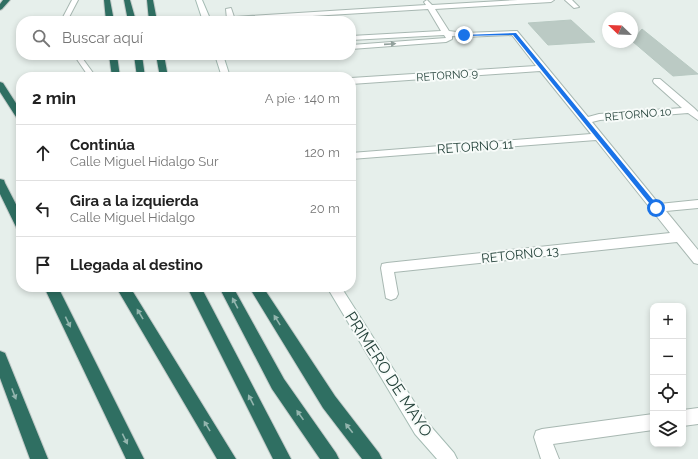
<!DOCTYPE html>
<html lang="es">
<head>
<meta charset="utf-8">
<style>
	:root { --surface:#fff; --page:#f2f2f2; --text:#222; --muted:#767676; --line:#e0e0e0 }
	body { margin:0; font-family:Raleway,sans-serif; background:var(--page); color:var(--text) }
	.controls { position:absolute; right:12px; bottom:12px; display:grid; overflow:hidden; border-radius:8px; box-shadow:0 2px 6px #0003 }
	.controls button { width:36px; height:36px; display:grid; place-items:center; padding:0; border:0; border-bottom:1px solid var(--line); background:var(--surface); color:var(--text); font:20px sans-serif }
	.compass { position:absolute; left:602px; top:12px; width:36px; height:36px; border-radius:50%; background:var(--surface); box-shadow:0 2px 6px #0003; rotate:293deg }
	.stop { position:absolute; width:12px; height:12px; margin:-9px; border:3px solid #1a73e8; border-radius:50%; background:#fff }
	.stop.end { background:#1a73e8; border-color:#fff; box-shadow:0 1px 4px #0008 }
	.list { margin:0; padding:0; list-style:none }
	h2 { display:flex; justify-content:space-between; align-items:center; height:52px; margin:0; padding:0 16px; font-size:17px }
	h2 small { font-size:13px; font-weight:400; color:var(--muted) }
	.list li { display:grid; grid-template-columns:26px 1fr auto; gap:12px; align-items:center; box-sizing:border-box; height:56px; padding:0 16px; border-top:1px solid var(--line) }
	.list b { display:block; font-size:15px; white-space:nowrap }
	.list p { margin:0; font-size:13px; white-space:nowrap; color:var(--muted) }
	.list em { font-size:13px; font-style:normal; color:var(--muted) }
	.icon { flex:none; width:22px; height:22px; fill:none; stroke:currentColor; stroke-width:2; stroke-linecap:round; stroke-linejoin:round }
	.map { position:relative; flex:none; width:698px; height:459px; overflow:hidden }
	.search { position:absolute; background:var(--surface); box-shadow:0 2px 6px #0003; left:16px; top:16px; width:340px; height:44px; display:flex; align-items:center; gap:10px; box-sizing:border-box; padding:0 14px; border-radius:16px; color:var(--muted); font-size:15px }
	.panel { position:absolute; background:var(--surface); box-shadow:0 2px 6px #0003; left:16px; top:72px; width:340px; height:220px; border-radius:16px }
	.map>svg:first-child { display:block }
</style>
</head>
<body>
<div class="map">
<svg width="698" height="459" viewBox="0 0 698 459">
	<rect width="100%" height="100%" fill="#e6efeb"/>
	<path fill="#bbcac4" stroke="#b8c9c2" d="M 571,20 L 595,42 L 548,45 L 528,23 Z
		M 642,29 L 698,74 L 673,76 L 632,41 Z"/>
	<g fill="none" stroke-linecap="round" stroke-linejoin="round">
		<defs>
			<path id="lane" d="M 72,0 L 78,0 L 67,21 L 61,21 Z
				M 74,55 L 80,55 L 96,77 L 89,77 Z"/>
			<path id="street" d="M 427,0 L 432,5 L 518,0 L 554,0 L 551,2 L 435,9 L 449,31 L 464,33 L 517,31 L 588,117 L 599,114 L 682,108 L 654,83 L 653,81 L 654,79 L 660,79 L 694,108 L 698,112 L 698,120 L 688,113 L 600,120 L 592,122 L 659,204 L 698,200 L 698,208 L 666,211 L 698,250 L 698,264 L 694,263 L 677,242 L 394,272 L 398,294 L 396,298 L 391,300 L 386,298 L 381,268 L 382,264 L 387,263 L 670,233 L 596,140 L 351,159 L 351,153 L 591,134 L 540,71 L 351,84 L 351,78 L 536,66 L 512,35 L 464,37 L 452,36 L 452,39 L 446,42 L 351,49 L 351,45 L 446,38 L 444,35 L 351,40 L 351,36 L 441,31 L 428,9 L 231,21 L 227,19 L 226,9 L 231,8 L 234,17 L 426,5 L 424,2 Z
				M 565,0 L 572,0 L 579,7 L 574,8 Z
				M 216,55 L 239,55 C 234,59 223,59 216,58 Z
				M 698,408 L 698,424 L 683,426 L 683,410 Z
				M 653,414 L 653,430 L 553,444 L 559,459 L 541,459 L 534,437 L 536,431 L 542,429 Z"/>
			<path id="secondary" d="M 196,0 L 202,0 L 211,21 L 203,21 Z
				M 215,55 L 223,55 L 230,77 L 222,77 Z
				M 327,287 L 341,287 L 427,422 L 454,453 L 457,459 L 437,459 L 415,434 Z"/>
			<path id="highway" d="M 3,0 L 10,0 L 2,9 L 0,10 L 0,4 Z
				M 104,0 L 110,0 L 114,21 L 106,21 Z
				M 124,0 L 130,0 L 136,21 L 128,21 Z
				M 147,0 L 153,0 L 157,21 L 149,21 Z
				M 109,55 L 117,55 L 120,77 L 112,77 Z
				M 134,55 L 142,55 L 145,77 L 137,77 Z
				M 156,55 L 164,55 L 168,77 L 160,77 Z
				M 0,82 L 3,83 L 21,111 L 21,121 L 18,120 L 0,92 Z
				M 0,179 L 4,180 L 5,183 L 21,214 L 21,230 L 17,229 L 0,194 Z
				M 44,287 L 58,287 L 144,459 L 126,459 Z
				M 116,287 L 130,287 L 236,459 L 217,459 Z
				M 187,287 L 201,287 L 291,459 L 273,459 Z
				M 219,287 L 233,287 L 284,379 L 336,453 L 339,459 L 320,459 L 272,389 Z
				M 249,287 L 263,287 L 335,396 L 379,453 L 382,459 L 362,459 L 323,408 Z
				M 0,351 L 5,353 L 48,459 L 30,459 L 0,378 Z"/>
		</defs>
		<use href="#lane" stroke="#a8b8b2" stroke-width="2"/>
		<use href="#street" stroke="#a8b8b2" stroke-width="2"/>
		<use href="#secondary" stroke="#a4bbb3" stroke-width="2"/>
		<use href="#highway" stroke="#c2cac8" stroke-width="2"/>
		<use href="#lane" fill="#fff" fill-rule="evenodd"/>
		<use href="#street" fill="#fff" fill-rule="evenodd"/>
		<use href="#secondary" fill="#fff" fill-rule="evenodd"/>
		<use href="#highway" fill="#2f6f62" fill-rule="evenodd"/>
	</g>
	<defs><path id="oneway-solid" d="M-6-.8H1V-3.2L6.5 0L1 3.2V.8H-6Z"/></defs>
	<use fill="#92a09c" href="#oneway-solid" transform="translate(390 44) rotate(-4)"/>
	<g fill="#93b5ae">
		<use href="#oneway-solid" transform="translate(235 303) rotate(-118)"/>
		<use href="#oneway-solid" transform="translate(140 314) rotate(-121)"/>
		<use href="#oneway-solid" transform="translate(277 320) rotate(-122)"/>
		<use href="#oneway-solid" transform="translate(68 322) rotate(64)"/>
		<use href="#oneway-solid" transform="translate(14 394) rotate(69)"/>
		<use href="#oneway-solid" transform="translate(251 400) rotate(-117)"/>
		<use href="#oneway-solid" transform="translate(300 415) rotate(-125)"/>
		<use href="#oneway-solid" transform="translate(207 426) rotate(-121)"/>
		<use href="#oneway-solid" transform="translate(349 428) rotate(-128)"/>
		<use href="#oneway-solid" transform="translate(125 439) rotate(64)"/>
	</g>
	<path fill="#1a73e8" d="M 516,33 L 658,206 L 658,209 L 654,209 L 513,35 L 464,36 L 462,35 Z"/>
	<g text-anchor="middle" stroke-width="4" stroke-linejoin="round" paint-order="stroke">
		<g font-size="11" fill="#24423a" stroke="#f7fbf9">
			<text transform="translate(447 75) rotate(-4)" y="4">RETORNO 9</text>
			<text transform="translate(638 114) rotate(-5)" y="4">RETORNO 10</text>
		</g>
		<g font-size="13" fill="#24423a" stroke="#f7fbf9">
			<text transform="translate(475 146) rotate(-4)" y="5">RETORNO 11</text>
			<text transform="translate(520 254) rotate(-6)" y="5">RETORNO 13</text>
		</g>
		<g font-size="16" fill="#24423a" stroke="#f7fbf9">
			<text transform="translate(389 374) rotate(57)" y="6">PRIMERO DE MAYO</text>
		</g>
	</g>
</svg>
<div class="controls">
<button>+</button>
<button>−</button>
<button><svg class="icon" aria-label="locate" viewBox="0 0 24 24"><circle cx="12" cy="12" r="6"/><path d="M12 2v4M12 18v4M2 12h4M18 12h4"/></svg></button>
<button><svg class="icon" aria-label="layers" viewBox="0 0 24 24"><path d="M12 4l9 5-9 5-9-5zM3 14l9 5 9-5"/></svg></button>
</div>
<svg class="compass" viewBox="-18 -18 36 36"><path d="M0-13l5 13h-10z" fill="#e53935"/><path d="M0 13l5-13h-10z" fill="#767676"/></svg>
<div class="stop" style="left:656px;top:208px"></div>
<div class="stop end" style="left:464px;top:35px"></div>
<div class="search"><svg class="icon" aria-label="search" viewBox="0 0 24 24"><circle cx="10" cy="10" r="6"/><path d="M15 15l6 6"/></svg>Buscar aquí</div>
<section class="panel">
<h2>2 min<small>A pie · 140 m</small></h2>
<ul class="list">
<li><svg class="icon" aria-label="ahead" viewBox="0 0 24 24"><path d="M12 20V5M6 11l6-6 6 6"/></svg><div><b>Continúa</b><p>Calle Miguel Hidalgo Sur</p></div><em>120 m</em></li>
<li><svg class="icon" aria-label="left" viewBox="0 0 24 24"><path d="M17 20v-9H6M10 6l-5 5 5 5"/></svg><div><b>Gira a la izquierda</b><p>Calle Miguel Hidalgo</p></div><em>20 m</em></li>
<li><svg class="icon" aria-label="arrive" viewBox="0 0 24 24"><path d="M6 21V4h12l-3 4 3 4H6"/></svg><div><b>Llegada al destino</b></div></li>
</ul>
</section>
</div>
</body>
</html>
